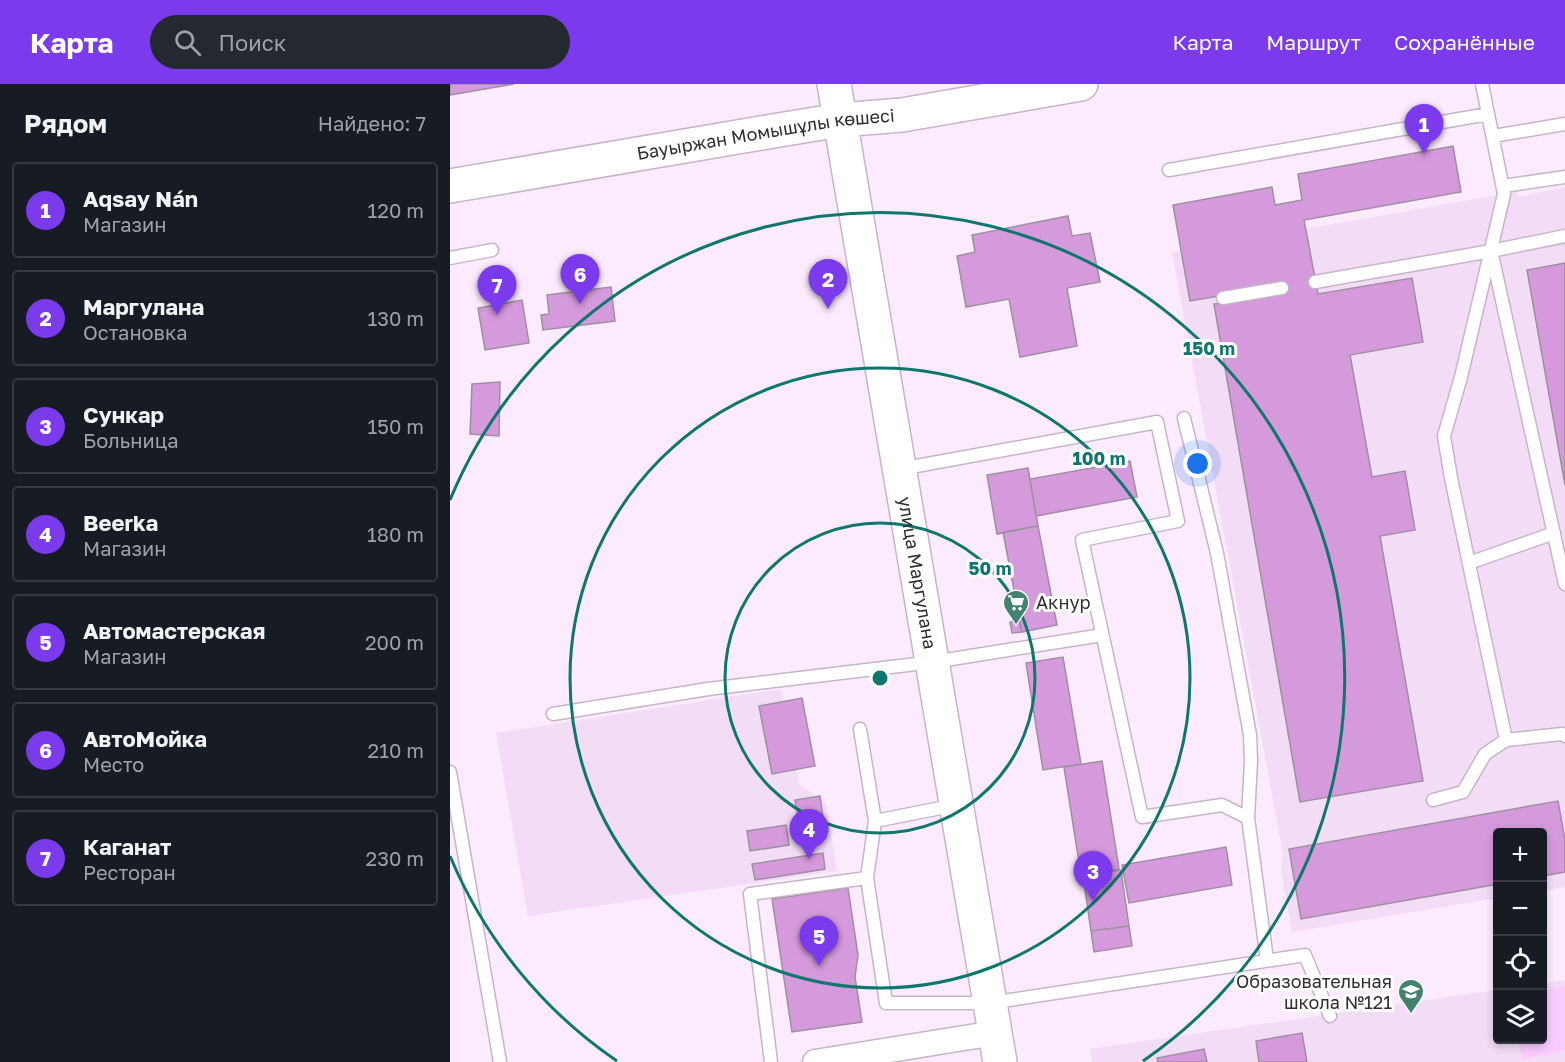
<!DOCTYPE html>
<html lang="ru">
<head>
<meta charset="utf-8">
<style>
	:root { --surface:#171b24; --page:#242831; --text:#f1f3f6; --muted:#9ea1a6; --line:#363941; --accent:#7c3aed }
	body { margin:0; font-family:"Golos Text",sans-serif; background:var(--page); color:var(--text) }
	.controls { position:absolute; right:18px; bottom:18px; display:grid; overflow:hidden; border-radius:6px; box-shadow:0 3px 9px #0003 }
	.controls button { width:54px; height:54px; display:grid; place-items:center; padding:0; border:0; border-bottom:2px solid var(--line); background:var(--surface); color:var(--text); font:30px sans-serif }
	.you { position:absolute; left:748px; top:380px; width:21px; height:21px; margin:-15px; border:4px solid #fff; border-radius:50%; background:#1a73e8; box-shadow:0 0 0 9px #1a73e833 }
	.badge { display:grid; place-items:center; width:39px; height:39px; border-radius:50%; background:var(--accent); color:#fff; font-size:20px; font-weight:700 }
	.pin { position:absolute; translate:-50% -50px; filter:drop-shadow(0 2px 3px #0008) }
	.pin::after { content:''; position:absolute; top:32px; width:21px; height:18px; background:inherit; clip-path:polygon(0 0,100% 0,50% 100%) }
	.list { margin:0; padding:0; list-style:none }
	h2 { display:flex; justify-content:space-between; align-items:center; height:78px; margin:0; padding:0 24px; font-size:26px }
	h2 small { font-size:20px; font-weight:400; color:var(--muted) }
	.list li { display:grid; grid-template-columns:39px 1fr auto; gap:18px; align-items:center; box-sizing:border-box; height:96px; margin:0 12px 12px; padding:0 12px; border:2px solid var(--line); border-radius:6px }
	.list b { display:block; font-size:22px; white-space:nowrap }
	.list p { margin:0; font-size:20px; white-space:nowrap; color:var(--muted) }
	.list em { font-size:20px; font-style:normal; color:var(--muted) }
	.icon { flex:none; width:33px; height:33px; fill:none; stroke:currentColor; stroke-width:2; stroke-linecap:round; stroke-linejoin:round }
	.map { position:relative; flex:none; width:1115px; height:978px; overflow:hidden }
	header { display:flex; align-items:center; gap:36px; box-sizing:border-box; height:84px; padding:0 30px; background:var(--accent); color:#fff }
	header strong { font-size:28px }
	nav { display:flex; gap:33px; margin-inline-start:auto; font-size:21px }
	.search { width:420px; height:54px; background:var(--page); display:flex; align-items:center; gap:15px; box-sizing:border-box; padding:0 21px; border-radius:33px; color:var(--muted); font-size:22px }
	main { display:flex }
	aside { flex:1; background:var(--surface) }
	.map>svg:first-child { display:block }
</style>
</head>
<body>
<header>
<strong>Карта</strong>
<div class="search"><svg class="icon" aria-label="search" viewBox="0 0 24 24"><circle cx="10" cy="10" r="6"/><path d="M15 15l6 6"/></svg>Поиск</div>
<nav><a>Карта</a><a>Маршрут</a><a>Сохранённые</a></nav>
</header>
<main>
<aside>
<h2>Рядом<small>Найдено: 7</small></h2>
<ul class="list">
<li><span class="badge">1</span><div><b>Aqsay Nán</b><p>Магазин</p></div><em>120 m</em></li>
<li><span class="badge">2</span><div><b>Маргулана</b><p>Остановка</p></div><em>130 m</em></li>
<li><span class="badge">3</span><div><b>Сункар</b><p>Больница</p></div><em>150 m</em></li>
<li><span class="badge">4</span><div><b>Beerka</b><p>Магазин</p></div><em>180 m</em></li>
<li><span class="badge">5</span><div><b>Автомастерская</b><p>Магазин</p></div><em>200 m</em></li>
<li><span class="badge">6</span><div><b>АвтоМойка</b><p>Место</p></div><em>210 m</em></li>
<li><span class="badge">7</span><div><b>Каганат</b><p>Ресторан</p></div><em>230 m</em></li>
</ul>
</aside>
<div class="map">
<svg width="1115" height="978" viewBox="0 0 1115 978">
	<rect width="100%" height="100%" fill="#fcebfe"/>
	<path fill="#f3dcf5" d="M 1115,103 L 1115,803 L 1093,807 L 1092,748 L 1048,748 L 1047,814 L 842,848 L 831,785 L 833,770 L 722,168 L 1054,110 L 1066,106 L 1068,113 Z
		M 331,605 L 349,700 L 376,720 L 387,787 L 78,832 L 46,649 Z
		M 1115,896 L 1115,978 L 642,978 L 640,965 L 1047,906 L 1048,956 L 1092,956 L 1093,899 Z"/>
	<path fill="#facbff" d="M 1115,902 L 1115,967 L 1072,975 L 1068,956 L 1092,956 L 1093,906 Z"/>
	<path fill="#d59adc" stroke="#9e8fa0" stroke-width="1.5" d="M 0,0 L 64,0 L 0,11 Z
		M 1003,62 L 1011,108 L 854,136 L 868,210 L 962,194 L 973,258 L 900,271 L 922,393 L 955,387 L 965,446 L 930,452 L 973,697 L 850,718 L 764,220 L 833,208 L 832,201 L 740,217 L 723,121 L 822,103 L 825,121 L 852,116 L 848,90 Z
		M 618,132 L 622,152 L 640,149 L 650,198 L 617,204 L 627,262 L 570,273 L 559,215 L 516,223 L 507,172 L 525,168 L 522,151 Z
		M 1115,179 L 1115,401 L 1077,186 Z
		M 161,203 L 165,237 L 93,246 L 91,231 L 99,230 L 97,211 Z
		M 72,216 L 79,259 L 35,266 L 28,224 Z
		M 50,298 L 49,352 L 20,350 L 22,300 Z
		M 680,377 L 687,413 L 586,432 L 580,395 Z
		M 578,384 L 588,442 L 547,450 L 537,391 Z
		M 588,442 L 607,541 L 572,548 L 553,448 Z
		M 569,536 L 572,548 L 562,549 L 560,538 Z
		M 613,573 L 631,680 L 593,686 L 576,579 Z
		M 352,614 L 365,682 L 322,690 L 309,622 Z
		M 652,677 L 669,785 L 631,791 L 614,683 Z
		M 370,712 L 376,754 L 352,758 L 345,716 Z
		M 1108,717 L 1115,756 L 1115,788 L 1092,792 L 1092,748 L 1048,748 L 1048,800 L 851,835 L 839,765 Z
		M 336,741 L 339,761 L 300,767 L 297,747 Z
		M 776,763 L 782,801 L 679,819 L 672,781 Z
		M 373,769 L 375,785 L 305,796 L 302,780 Z
		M 671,786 L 679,842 L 641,847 L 633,792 Z
		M 398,804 L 408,871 L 405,893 L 412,938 L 342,948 L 322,815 Z
		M 679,842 L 682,862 L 644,868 L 641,847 Z
		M 852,949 L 857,978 L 809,978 L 806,957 Z
		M 754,965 L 757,978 L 708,978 L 707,974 Z"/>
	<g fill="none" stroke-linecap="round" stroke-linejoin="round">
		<defs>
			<path id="lane" d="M 1032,0 L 1054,110 L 1011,293 L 994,352 L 1001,394 L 1056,656
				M 1043,52 L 1115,40
				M 719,86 L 1038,30
				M 1053,102 L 1115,93
				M 1042,171 L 1115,500
				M 0,174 L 42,166
				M 865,198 L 1041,167 L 1115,152
				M 773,214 L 832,204
				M 734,334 L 767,469 L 800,651 L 801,677 L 798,734
				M 450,385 L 707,338 L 728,437 L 632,456 L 692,733 L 772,721 L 798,734 L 817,876
				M 1019,479 L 1104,449
				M 103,630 L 258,605 L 483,578 L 652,551
				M 410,645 L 425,737 L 417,794 L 436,919 L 540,919 L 855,871 L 880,932
				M 0,688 L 50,978
				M 983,716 L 1013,708 L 1035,670 L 1056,656 L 1112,650 L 1115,652
				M 425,737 L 506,721
				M 321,978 L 300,810 L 417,794"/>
			<path id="street" d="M 365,978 L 545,949"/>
			<g id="secondary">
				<path id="s1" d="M 384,0 L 550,978"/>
				<path id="s2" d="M 0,102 L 329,46 L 390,36 L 452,31 L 631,0"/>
			</g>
		</defs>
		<use href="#lane" stroke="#c6b5c8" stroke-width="15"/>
		<use href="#street" stroke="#c6b5c8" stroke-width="27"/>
		<use href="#secondary" stroke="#c6b5c8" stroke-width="36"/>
		<use href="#lane" stroke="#fff" stroke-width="12"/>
		<use href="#street" stroke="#fff" stroke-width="24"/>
		<use href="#secondary" stroke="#fff" stroke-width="33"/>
	</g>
	<g fill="none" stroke="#0f766e" stroke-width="3">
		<circle cx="430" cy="594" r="155"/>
		<circle cx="430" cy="594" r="310"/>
		<path d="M167 977A465 465 0 0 1 0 772M0 416A465 465 0 1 1 693 977"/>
	</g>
	<defs>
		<symbol id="supermarket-pin" viewBox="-11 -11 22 30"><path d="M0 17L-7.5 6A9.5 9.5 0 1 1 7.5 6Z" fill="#438270" stroke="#fff"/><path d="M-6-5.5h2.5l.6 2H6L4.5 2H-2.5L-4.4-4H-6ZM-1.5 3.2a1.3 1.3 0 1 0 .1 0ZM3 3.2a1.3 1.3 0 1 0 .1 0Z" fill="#fff"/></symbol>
		<symbol id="school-pin" viewBox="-11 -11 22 30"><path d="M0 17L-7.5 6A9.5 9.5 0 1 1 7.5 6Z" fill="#438270" stroke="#fff"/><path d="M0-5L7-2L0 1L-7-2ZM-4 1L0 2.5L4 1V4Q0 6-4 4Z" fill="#fff"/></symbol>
	</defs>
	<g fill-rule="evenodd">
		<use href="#supermarket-pin" x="551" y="504" width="30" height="40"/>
		<use href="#school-pin" x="946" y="893" width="30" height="40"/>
	</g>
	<g text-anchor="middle" stroke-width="6" stroke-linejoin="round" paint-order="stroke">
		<g font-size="18" fill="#332c33" stroke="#fff">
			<text dy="6" stroke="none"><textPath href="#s2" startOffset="320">Бауыржан Момышұлы көшесі</textPath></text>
			<text dy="6" stroke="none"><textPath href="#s1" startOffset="496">улица Маргулана</textPath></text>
		</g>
		<g font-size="18" fill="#332c33" stroke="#fff" text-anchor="start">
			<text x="586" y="525">Акнур</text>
			<text x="942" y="904" text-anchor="end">Образовательная<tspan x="942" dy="21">школа №121</tspan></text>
		</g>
	</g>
	<circle cx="430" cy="594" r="9" fill="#0f766e" stroke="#fff" stroke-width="3"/>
	<g font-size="18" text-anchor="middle" font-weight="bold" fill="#0f766e" stroke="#fff" stroke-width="6" stroke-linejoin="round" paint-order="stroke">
		<text x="759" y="271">150 m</text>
		<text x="649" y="381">100 m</text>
		<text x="540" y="491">50 m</text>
	</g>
</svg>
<div class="controls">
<button>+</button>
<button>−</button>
<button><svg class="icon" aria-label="locate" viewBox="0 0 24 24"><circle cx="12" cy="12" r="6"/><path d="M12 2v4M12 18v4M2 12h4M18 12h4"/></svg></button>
<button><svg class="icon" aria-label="layers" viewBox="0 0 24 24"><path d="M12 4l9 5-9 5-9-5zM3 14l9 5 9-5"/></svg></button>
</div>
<div class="you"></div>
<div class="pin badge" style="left:974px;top:70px">1</div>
<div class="pin badge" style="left:378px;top:225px">2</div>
<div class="pin badge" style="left:643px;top:817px">3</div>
<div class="pin badge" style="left:359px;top:775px">4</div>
<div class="pin badge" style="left:369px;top:882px">5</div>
<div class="pin badge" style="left:130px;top:220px">6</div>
<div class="pin badge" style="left:47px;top:231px">7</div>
</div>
</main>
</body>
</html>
